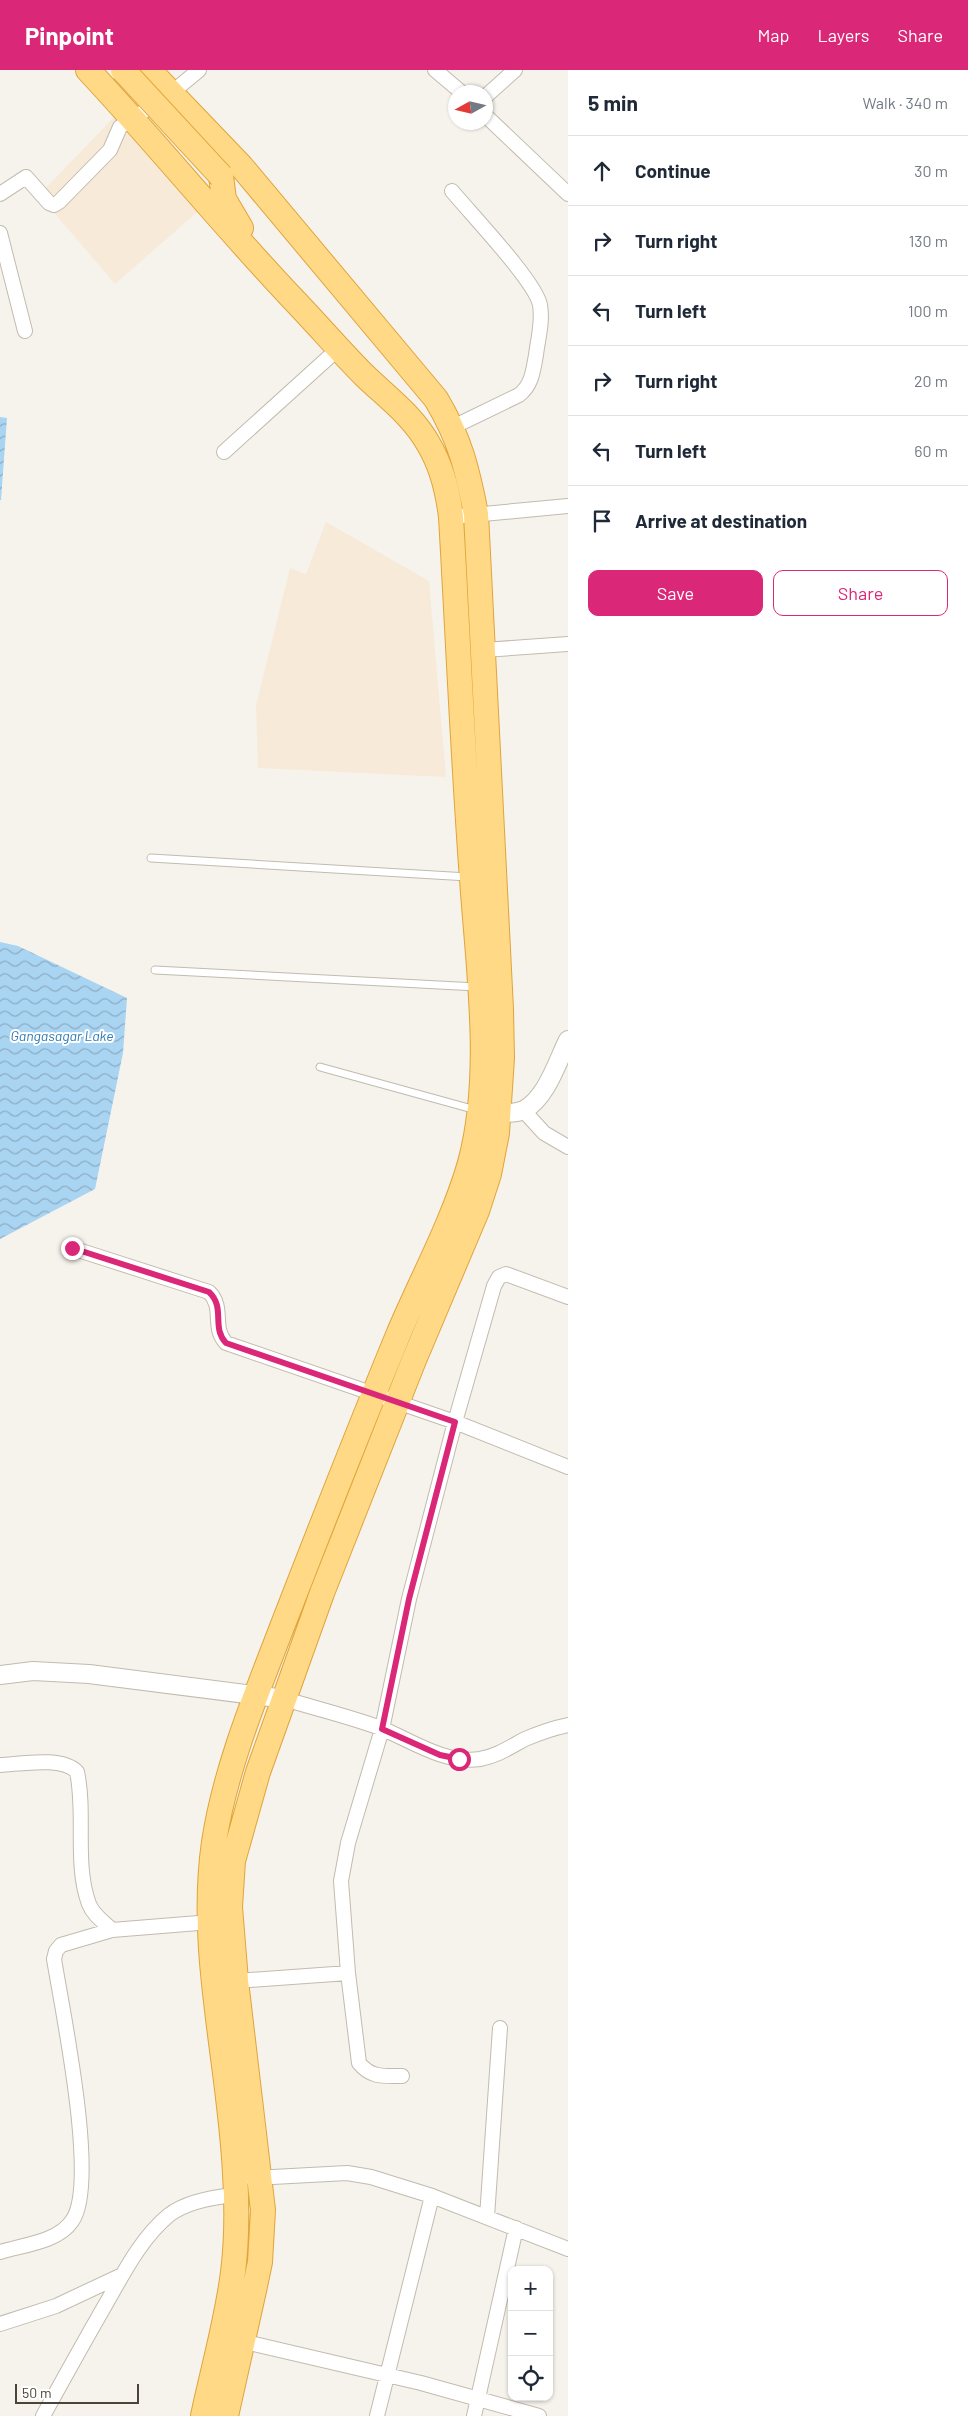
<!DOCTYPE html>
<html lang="en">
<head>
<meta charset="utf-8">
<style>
	:root { --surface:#fff; --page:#f6f6f7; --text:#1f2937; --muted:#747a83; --line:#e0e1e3; --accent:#db2777 }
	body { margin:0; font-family:Barlow,sans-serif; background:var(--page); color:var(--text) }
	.controls { position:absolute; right:15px; bottom:15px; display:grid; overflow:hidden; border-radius:10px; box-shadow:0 1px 4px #0004 }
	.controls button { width:45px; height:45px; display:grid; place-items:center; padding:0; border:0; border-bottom:1px solid var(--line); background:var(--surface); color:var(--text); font:25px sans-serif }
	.compass { position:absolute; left:448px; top:15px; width:45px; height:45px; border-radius:50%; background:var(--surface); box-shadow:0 1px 4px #0004; rotate:262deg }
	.scale { position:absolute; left:15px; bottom:12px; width:124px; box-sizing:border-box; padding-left:5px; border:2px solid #4b4439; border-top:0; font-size:14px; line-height:18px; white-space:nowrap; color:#4b4439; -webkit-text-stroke:4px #fff; paint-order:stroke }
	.stop { position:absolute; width:15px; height:15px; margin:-11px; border:4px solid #db2777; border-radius:50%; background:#fff }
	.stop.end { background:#db2777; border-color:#fff; box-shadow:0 1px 5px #0008 }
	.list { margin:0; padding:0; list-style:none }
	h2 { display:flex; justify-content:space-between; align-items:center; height:65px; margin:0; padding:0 20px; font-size:21px }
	h2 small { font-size:16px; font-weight:400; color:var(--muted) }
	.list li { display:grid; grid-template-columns:32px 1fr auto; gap:15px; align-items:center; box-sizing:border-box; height:70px; padding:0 20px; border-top:1px solid var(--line) }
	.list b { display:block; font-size:19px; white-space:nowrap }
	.list em { font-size:16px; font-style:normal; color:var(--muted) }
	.actions { display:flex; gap:10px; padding:15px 20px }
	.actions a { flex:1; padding:11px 0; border:1px solid var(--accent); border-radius:10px; text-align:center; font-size:18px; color:var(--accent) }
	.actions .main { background:var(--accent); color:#fff }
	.icon { flex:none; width:28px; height:28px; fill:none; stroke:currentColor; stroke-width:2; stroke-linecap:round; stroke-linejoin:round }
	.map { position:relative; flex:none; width:568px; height:2346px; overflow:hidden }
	header { display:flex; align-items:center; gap:30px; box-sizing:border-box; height:70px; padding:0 25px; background:var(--accent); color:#fff }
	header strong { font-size:24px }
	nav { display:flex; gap:28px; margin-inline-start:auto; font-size:18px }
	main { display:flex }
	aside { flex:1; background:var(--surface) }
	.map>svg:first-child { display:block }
</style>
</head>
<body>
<header>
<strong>Pinpoint</strong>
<nav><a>Map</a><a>Layers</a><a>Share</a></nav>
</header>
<main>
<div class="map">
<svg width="568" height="2346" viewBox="0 0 568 2346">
	<defs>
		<pattern id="water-waves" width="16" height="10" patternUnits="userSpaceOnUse" patternTransform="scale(1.25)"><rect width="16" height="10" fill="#a9d4f2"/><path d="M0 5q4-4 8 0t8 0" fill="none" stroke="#8caec5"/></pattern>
	</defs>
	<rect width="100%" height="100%" fill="#f6f3ec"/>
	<path fill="#f7ead8" d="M 118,43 L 203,137 L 115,214 L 39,125 Z
		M 326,452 L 429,511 L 446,707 L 258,698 L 256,635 L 290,498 L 306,504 Z"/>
	<path fill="url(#water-waves)" d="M 0,347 L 7,348 L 1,430 L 0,430 Z
		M 0,872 L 18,876 L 127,928 L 123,983 L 95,1119 L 0,1169 Z"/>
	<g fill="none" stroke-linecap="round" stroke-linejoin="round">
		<defs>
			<path id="service" d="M 151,788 L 468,807
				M 155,900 L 477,917
				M 320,997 L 476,1040"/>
			<path id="minor" d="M 435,0 L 461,22
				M 486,26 L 515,0
				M 486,46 L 568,124
				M 452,121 C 470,143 536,212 540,235 C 543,252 538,268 536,285 C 533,301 532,315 519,325 L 453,357
				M 0,124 L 26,107 L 49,133 L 54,135 L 59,132 L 110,80 L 120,57 L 170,24 L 199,0
				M 0,163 L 25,261
				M 224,382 L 339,278
				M 451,447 L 568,436
				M 484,580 L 568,574
				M 523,1040 L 544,1063 L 568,1077
				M 72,1178 L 209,1222 C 225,1238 211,1257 226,1273 L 455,1352 L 568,1397
				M 285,1629 C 317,1639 352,1647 383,1659 C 414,1672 445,1694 480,1689 C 497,1686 510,1677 525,1669 C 539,1663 553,1658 568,1655
				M 0,1695 C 21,1694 62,1686 77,1702 C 86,1744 74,1794 89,1834 C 93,1845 104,1852 112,1860
				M 236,1911 L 348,1903
				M 402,2006 C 384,2006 371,2008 359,1993 L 348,1903 L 341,1811 L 348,1773 L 382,1659 L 409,1529 L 455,1352 L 494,1216 L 499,1207 L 506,1204 L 568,1227
				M 252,2108 L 347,2103 L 371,2107 L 432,2126 L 568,2179
				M 487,2147 L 500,1958
				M 0,2182 C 23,2175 58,2172 72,2151 C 99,2114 62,1939 54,1889 L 56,1881 L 61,1875 L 112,1860 L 211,1852
				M 0,2254 L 56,2236 L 122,2205
				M 237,2270 L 421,2313 L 539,2346
				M 43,2346 C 64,2308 85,2270 107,2232 C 124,2202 142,2167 169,2145 C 186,2132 214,2127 235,2125
				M 377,2346 L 432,2126
				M 474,2346 L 516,2158"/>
			<path id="tertiary" d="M 488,1042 C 498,1043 515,1044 524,1040 C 547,1027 557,992 568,970
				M 0,1605 L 33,1601 L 89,1604 L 285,1629"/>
			<path id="trunk" d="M 88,0 C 158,75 222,154 292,228 C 317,254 340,281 365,306 C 388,328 413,346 429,375 C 442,397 448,422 451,447 C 458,567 463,689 472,809 C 478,899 494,1004 470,1093 C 453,1152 422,1208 398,1265 C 358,1362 320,1459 282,1557 C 256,1625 225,1699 214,1772 C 198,1882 230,1994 235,2104 C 237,2136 237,2170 233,2202 C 227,2251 213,2298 203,2346
				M 149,0 L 241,96 L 436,329 C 460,369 467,398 476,444 L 501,939 L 502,988 L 497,1063 L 489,1104 L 477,1141 L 414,1290 L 322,1523 L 258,1702 L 233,1791 L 230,1837 L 236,1911 L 263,2140 L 260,2192 L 255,2216 L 226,2346
				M 221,106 L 224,129 L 241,158"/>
		</defs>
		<use href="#service" stroke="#c2bbae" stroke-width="9"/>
		<use href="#minor" stroke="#c2bbae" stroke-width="16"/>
		<use href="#tertiary" stroke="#c2bbae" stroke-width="20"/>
		<use href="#trunk" stroke="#e0a43c" stroke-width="26"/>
		<use href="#service" stroke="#fff" stroke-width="7"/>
		<use href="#minor" stroke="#fff" stroke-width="14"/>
		<use href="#tertiary" stroke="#fff" stroke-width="18"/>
		<use href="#trunk" stroke="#ffd985" stroke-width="24"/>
		<defs>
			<path id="trunk-bridge" d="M 123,0 L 221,106"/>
		</defs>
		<use href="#trunk-bridge" stroke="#e0a43c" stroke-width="26" stroke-linecap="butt"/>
		<use href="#trunk-bridge" stroke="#ffd985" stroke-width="24"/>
	</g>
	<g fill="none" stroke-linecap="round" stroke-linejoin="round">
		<path stroke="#db2777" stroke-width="6" d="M 72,1178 L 209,1222 C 226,1238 211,1257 226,1273 L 455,1352 L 409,1529 L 382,1659 L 440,1685 L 459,1689"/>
	</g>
	<g text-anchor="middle" stroke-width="4" stroke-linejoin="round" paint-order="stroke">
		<g font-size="14" font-style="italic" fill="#2e7ab2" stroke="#fff">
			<text x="62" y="971">Gangasagar Lake</text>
		</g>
	</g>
</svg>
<div class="controls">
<button>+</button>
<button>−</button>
<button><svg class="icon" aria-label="locate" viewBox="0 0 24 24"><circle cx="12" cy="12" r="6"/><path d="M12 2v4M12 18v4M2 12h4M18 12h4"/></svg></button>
</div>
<svg class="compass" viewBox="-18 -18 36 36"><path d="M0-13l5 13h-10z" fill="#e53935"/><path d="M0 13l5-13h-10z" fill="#747a83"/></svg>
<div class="scale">50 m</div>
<div class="stop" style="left:459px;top:1689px"></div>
<div class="stop end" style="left:72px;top:1178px"></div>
</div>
<aside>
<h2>5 min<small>Walk · 340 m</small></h2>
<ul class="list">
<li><svg class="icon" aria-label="ahead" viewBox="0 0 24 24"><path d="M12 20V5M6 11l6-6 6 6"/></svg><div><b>Continue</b></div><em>30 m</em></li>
<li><svg class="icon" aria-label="right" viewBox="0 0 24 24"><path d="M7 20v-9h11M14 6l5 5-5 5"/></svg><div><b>Turn right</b></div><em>130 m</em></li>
<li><svg class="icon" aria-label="left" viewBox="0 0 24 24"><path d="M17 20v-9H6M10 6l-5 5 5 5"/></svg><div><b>Turn left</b></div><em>100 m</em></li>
<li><svg class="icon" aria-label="right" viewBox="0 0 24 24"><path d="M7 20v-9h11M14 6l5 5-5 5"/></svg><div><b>Turn right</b></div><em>20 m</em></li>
<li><svg class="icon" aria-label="left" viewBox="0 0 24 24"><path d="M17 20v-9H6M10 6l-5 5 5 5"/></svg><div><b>Turn left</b></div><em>60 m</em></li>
<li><svg class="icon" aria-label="arrive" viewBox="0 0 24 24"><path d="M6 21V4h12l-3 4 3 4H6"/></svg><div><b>Arrive at destination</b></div></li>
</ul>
<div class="actions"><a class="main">Save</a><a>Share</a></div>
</aside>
</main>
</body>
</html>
